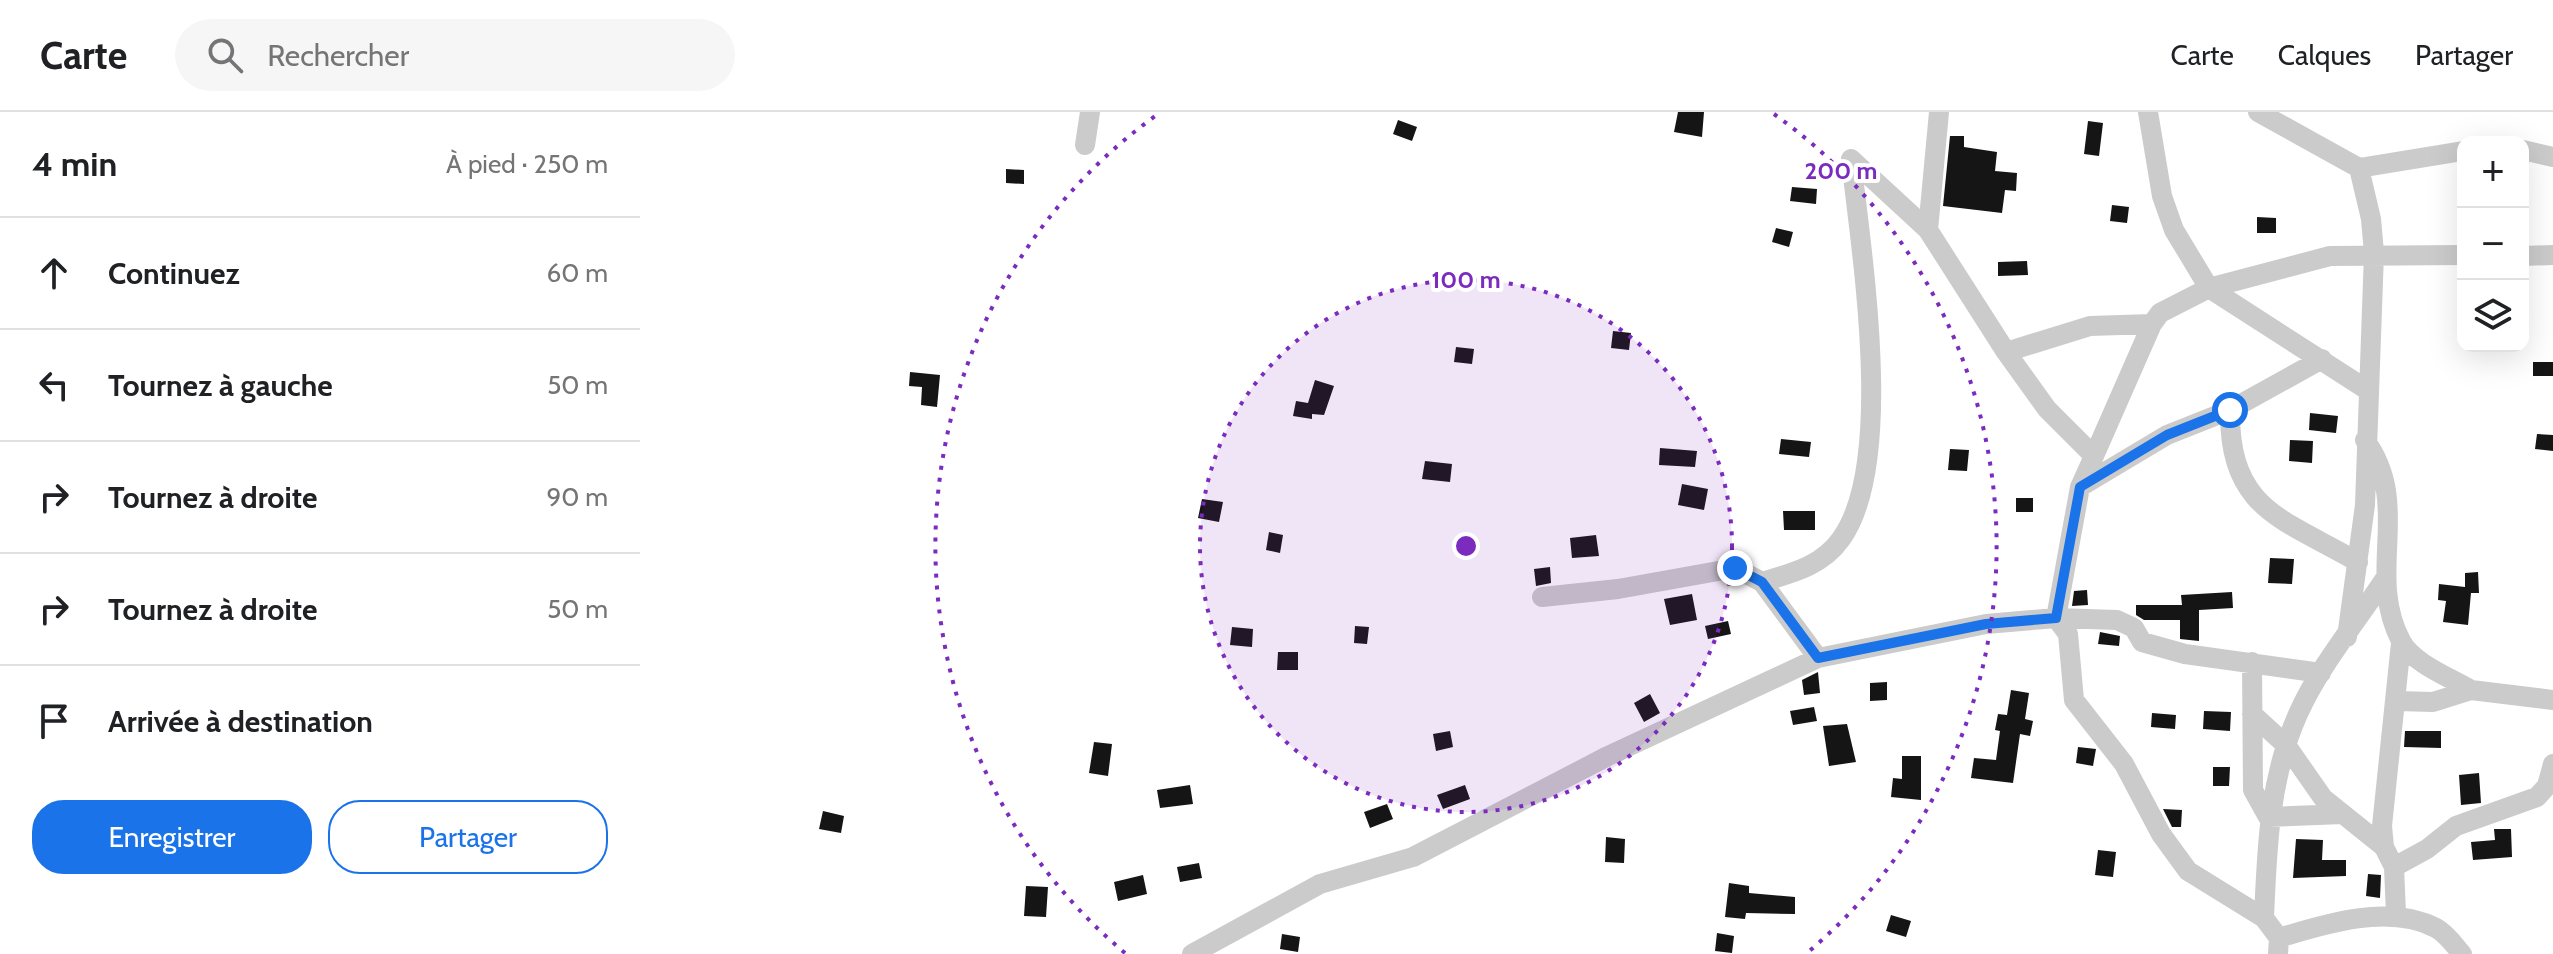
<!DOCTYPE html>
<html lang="fr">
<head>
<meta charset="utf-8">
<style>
	:root { --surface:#fff; --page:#f6f6f6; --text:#202124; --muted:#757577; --line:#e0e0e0; --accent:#1a73e8 }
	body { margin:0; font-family:Cabin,sans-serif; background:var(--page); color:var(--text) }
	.controls { position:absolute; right:24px; top:24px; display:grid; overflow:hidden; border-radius:16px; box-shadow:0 8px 32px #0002 }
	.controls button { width:72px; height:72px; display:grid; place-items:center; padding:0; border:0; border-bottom:2px solid var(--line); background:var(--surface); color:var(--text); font:40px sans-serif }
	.stop { position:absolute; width:24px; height:24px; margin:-18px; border:6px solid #1a73e8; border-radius:50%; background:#fff }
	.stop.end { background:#1a73e8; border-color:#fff; box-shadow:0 2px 8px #0008 }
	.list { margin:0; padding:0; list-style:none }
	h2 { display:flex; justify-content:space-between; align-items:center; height:104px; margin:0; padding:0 32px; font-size:34px }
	h2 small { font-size:26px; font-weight:400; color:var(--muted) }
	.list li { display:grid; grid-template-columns:52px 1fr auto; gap:24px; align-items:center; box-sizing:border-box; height:112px; padding:0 32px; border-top:2px solid var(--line) }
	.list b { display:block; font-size:30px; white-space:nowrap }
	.list em { font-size:26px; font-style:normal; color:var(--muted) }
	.actions { display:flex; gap:16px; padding:24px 32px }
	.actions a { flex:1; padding:18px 0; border:2px solid var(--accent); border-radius:32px; text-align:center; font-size:28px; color:var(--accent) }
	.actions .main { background:var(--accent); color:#fff }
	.icon { flex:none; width:44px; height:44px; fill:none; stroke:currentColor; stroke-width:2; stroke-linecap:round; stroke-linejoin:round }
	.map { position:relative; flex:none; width:1913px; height:842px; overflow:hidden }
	header { display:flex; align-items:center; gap:48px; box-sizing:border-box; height:112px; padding:0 40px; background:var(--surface); border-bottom:2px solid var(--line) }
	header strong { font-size:38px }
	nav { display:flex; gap:44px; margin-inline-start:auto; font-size:28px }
	.search { width:560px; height:72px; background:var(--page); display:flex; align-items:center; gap:20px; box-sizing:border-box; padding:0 28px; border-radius:44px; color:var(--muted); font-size:30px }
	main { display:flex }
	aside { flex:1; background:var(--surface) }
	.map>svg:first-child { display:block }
</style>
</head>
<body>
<header>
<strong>Carte</strong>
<div class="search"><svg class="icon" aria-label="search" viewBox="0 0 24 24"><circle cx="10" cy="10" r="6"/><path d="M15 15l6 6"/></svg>Rechercher</div>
<nav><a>Carte</a><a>Calques</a><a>Partager</a></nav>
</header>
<main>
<aside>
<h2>4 min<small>À pied · 250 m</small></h2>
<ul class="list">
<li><svg class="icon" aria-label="ahead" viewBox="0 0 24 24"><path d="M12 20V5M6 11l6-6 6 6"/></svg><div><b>Continuez</b></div><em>60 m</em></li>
<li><svg class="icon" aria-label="left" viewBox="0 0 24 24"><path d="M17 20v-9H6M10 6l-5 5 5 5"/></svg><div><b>Tournez à gauche</b></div><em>50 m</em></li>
<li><svg class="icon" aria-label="right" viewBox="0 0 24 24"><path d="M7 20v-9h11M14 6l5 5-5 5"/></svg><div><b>Tournez à droite</b></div><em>90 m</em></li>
<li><svg class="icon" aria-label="right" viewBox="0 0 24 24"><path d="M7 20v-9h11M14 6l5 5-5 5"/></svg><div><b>Tournez à droite</b></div><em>50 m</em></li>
<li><svg class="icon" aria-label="arrive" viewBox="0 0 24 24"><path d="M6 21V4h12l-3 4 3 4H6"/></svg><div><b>Arrivée à destination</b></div></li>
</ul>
<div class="actions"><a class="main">Enregistrer</a><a>Partager</a></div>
</aside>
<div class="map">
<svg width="1913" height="842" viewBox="0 0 1913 842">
	<rect width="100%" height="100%" fill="#fff"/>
	<path fill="#151515" d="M 1038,0 L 1064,0 L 1062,25 L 1034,20 Z
		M 758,8 L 777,15 L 772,29 L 753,22 Z
		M 1448,9 L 1463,11 L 1459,44 L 1444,42 Z
		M 1310,24 L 1324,24 L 1324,35 L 1357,40 L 1355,59 L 1377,61 L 1376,79 L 1365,78 L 1362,101 L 1303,94 Z
		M 366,57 L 384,58 L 384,72 L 366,71 Z
		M 1152,75 L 1177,77 L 1176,92 L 1150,89 Z
		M 1472,93 L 1489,95 L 1487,111 L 1470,109 Z
		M 1617,105 L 1636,106 L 1636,121 L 1617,121 Z
		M 1136,116 L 1153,120 L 1149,135 L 1132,130 Z
		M 1387,149 L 1388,163 L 1358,164 L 1358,150 Z
		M 973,219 L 991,221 L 989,238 L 971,236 Z
		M 816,235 L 834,237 L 832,252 L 814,250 Z
		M 1893,250 L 1913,250 L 1913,264 L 1893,264 Z
		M 270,260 L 300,263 L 297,295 L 281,293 L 282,275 L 269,274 Z
		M 675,268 L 694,274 L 684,303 L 672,302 L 672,307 L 653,304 L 656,289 L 668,291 Z
		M 1670,301 L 1698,304 L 1696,321 L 1669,318 Z
		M 1897,322 L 1913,323 L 1913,339 L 1895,337 Z
		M 1141,327 L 1171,330 L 1169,345 L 1139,342 Z
		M 1650,328 L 1673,329 L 1672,351 L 1649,349 Z
		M 1020,336 L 1057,339 L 1055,355 L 1019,353 Z
		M 1310,337 L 1329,338 L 1327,359 L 1308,358 Z
		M 785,349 L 812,352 L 810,370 L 782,367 Z
		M 1042,372 L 1068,377 L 1064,398 L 1038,393 Z
		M 1376,386 L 1393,386 L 1393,400 L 1376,400 Z
		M 562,387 L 583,390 L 579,410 L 558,406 Z
		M 1143,399 L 1175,399 L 1175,418 L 1144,418 Z
		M 629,420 L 643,423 L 640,441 L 626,438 Z
		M 956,423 L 959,444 L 932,446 L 930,426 Z
		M 1630,446 L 1654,447 L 1652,472 L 1628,471 Z
		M 910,455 L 911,471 L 896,474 L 894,457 Z
		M 1838,460 L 1839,481 L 1831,481 L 1828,513 L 1803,510 L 1806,489 L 1798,488 L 1799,472 L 1825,475 L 1825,461 Z
		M 1447,478 L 1448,493 L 1432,494 L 1434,479 Z
		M 1592,480 L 1593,496 L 1559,498 L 1559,529 L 1540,527 L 1540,508 L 1504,508 L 1496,503 L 1496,493 L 1542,493 L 1541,483 Z
		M 1052,482 L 1057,508 L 1030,513 L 1024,487 Z
		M 1088,509 L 1091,522 L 1068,527 L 1065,514 Z
		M 715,514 L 729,515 L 727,532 L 714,531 Z
		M 592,515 L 613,517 L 612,535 L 590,533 Z
		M 1460,520 L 1480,524 L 1479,534 L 1458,532 Z
		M 638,540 L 658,540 L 658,558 L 637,558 Z
		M 1178,560 L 1180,581 L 1164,583 L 1162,568 Z
		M 1247,570 L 1247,588 L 1230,589 L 1230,571 Z
		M 1371,578 L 1389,581 L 1385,607 L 1393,609 L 1390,624 L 1380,622 L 1373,671 L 1331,666 L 1334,646 L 1356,648 L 1360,619 L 1355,618 L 1358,602 L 1367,603 Z
		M 1010,582 L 1020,601 L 1004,610 L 994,591 Z
		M 1174,595 L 1177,609 L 1153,613 L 1150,599 Z
		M 1564,599 L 1591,600 L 1590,619 L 1563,617 Z
		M 1512,601 L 1536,603 L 1535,617 L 1511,615 Z
		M 1207,612 L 1216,650 L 1189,654 L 1183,614 Z
		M 810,619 L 813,635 L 796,639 L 793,622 Z
		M 1765,619 L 1801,619 L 1801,636 L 1764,635 Z
		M 454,630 L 472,632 L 468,664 L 449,661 Z
		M 1438,635 L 1456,637 L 1453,654 L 1436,651 Z
		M 1262,644 L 1281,644 L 1281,688 L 1251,685 L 1253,666 L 1262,667 Z
		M 1573,655 L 1590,655 L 1589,674 L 1573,674 Z
		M 1839,661 L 1841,691 L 1821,693 L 1819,663 Z
		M 550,673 L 553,692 L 520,696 L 517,678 Z
		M 825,673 L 830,687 L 803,697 L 797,683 Z
		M 747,692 L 753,707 L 730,716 L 724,700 Z
		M 1542,698 L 1541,715 L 1532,715 L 1523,697 Z
		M 183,699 L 204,704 L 201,721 L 179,717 Z
		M 1854,717 L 1871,717 L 1872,745 L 1833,748 L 1831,730 L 1855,728 Z
		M 966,725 L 985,727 L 984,751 L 965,750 Z
		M 1656,727 L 1683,728 L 1682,748 L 1706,748 L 1706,764 L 1653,766 Z
		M 1458,738 L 1476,740 L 1473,765 L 1455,763 Z
		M 559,751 L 562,766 L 540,770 L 537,755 Z
		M 1728,762 L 1741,763 L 1740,786 L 1726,784 Z
		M 503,763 L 507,782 L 478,789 L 474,770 Z
		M 1089,771 L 1109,774 L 1109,781 L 1155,785 L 1155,802 L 1106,801 L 1105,807 L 1085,805 Z
		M 386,774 L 408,775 L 406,805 L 384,804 Z
		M 1251,803 L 1271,809 L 1266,825 L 1246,819 Z
		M 1077,821 L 1094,824 L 1092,841 L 1075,839 Z
		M 642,822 L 660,825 L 658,840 L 640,837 Z"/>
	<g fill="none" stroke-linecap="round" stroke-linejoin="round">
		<path stroke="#cbcbcb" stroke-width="20" d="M 1299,0 L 1288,118 L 1366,240 L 1407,297 L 1454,344 L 1440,375 L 1416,506 L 1428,522 L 1434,588 L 1484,652 L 1521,722 L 1548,759 L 1624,806 L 1639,826 L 1638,842
			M 1508,0 L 1522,84 L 1534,118 L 1569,176 L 1690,144 L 1823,143
			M 1618,0 L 1719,56 L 1823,39
			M 445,33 L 450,0
			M 1883,38 L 1913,45
			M 1211,47 L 1288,118
			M 1883,144 L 1913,143
			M 1366,240 L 1450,214 L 1512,212
			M 1590,298 C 1589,398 1642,406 1718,450
			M 1725,328 C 1773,394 1725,460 1761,529 C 1772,551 1811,566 1831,578
			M 1454,344 L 1512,212 L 1520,201 L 1569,176 L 1729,279
			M 1440,375 L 1527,323 L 1590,298 L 1682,247
			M 1122,470 C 1152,461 1182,454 1201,427 C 1256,351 1221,139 1211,47
			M 902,485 L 978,477 L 1095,456 L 1122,470 L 1178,546
			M 1707,525 L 1725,393 L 1734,141 L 1731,107 L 1719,56
			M 1612,550 L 1613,678 L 1628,705 L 1703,702
			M 1757,589 L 1793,590 L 1831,578 L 1913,588
			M 1612,602 L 1646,633 L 1683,686 L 1744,735
			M 1754,755 L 1787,737 L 1816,714 L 1897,685 L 1907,674 L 1913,652
			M 1756,802 L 1754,755 L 1744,735 L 1742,714 L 1761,531
			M 1624,806 C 1627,736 1629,667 1658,602 C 1679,555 1715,512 1744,468
			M 1639,826 C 1687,811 1749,792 1796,816 C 1806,821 1815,834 1822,842
			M 552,842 L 680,772 L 773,745 L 968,644 L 1178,546 L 1346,512 L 1416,506 L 1477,508 L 1494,516 L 1502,530 L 1545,542 L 1681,561"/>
	</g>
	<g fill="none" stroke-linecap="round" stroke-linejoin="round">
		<path stroke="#1a73e8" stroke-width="10" d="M 1095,456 L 1122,470 L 1178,546 L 1346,512 L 1416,506 L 1440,375 L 1527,323 L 1590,298"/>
	</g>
	<circle cx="826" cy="434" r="266" fill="#7b2cbf" fill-opacity=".12"/>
	<g fill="none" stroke="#7b2cbf" stroke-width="4" stroke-dasharray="4 8">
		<circle cx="826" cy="434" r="266"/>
		<path d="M485 841A531 531 0 0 1 518 2M1134 2A531 531 0 0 1 1167 841"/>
	</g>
	<circle cx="826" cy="434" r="12" fill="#7b2cbf" stroke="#fff" stroke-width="4"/>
	<g font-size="24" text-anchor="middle" font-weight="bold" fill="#7b2cbf" stroke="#fff" stroke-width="8" stroke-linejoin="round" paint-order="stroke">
		<text x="1201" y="67">200 m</text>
		<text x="826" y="176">100 m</text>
	</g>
</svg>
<div class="controls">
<button>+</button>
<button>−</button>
<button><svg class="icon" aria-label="layers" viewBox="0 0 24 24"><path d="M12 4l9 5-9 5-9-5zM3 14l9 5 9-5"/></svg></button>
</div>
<div class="stop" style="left:1590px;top:298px"></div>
<div class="stop end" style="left:1095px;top:456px"></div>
</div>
</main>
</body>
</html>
